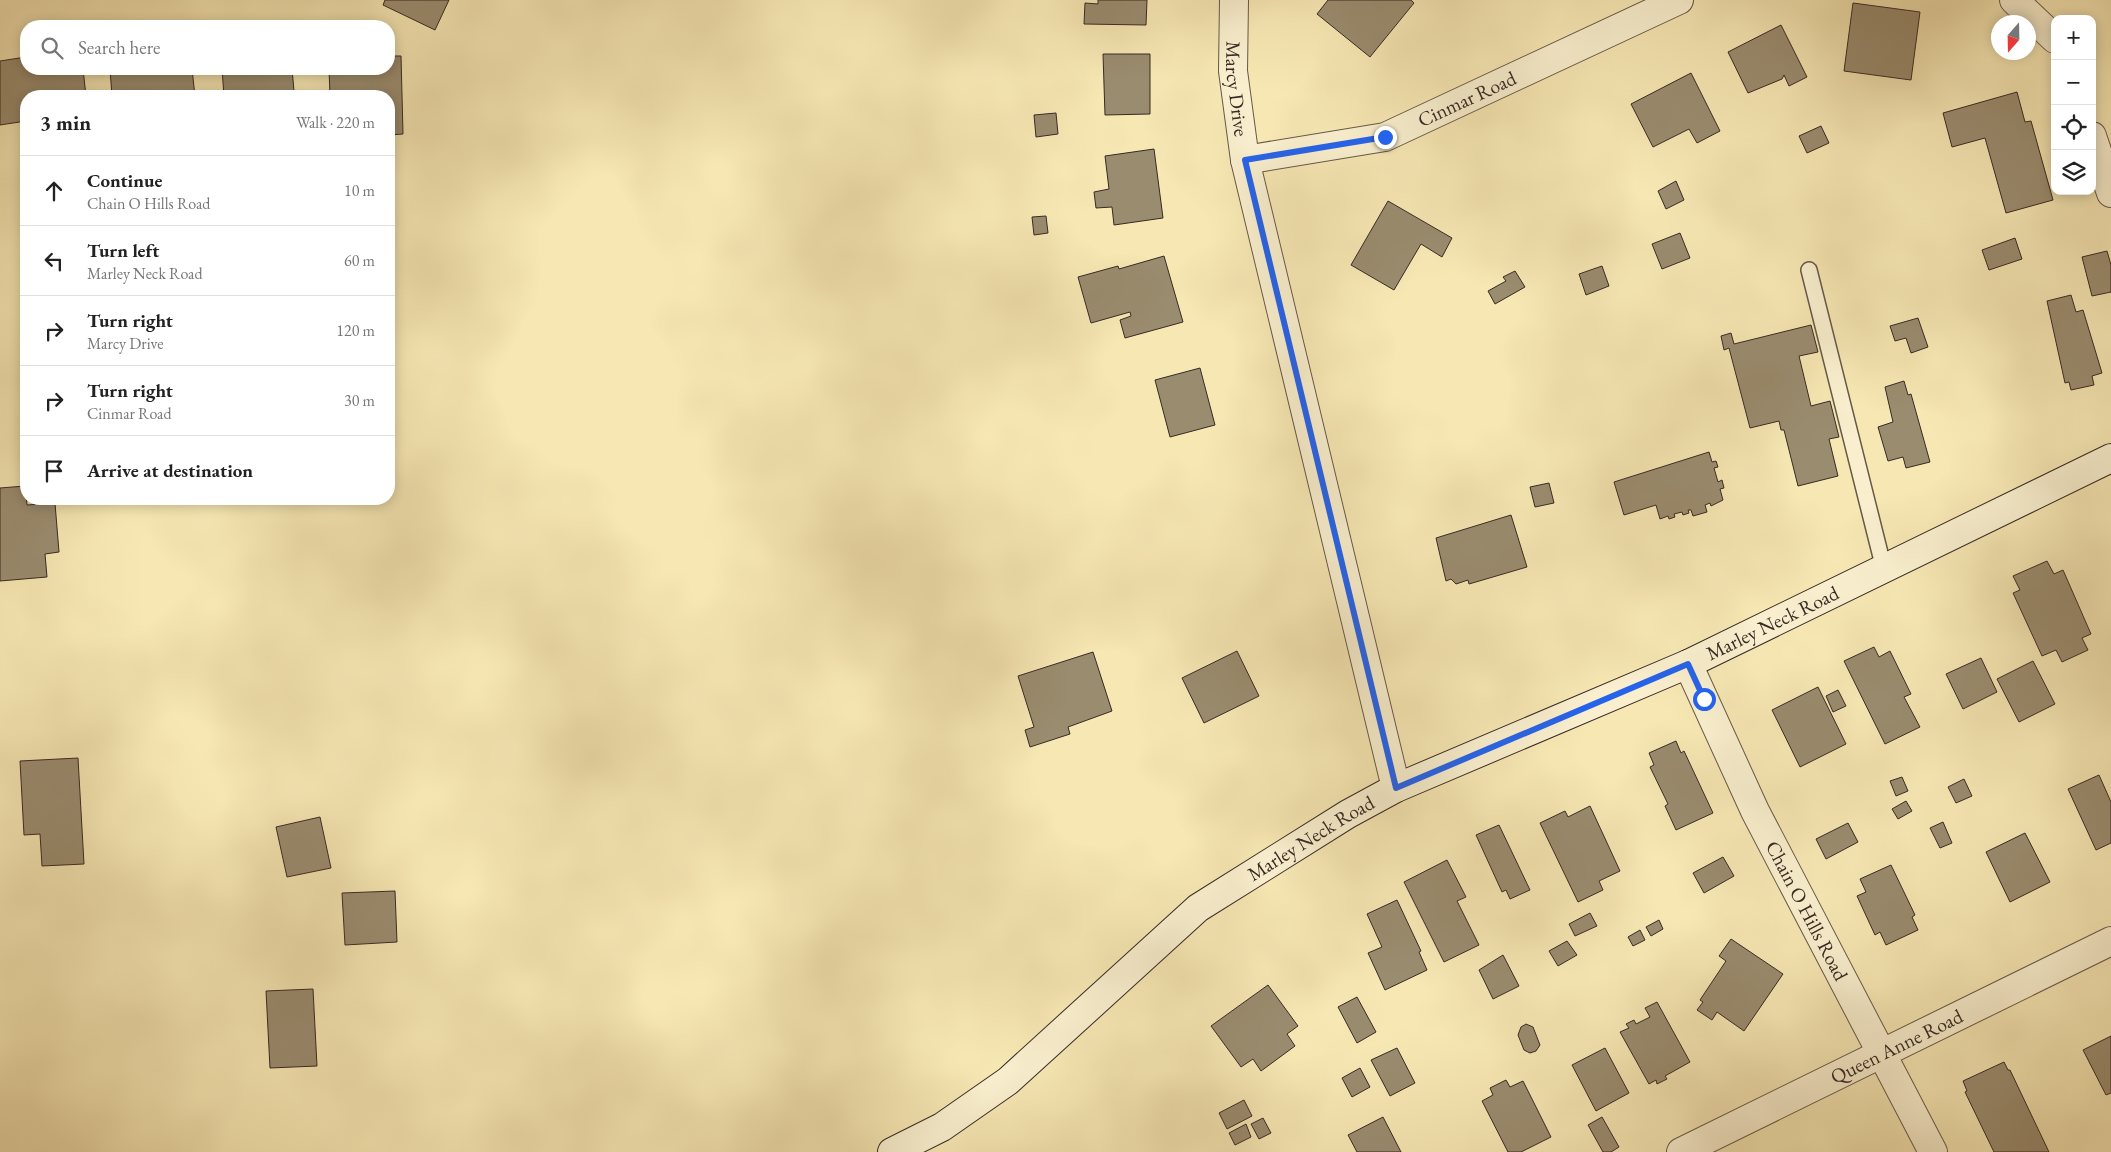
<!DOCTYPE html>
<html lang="en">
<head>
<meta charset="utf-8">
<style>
	:root { --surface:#fff; --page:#f6f6f6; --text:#222; --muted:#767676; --line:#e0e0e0 }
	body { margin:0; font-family:"EB Garamond",serif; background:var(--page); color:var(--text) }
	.controls { position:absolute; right:15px; top:15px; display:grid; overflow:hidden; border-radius:10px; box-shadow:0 2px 12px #0003 }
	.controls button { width:45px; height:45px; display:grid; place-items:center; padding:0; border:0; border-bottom:1px solid var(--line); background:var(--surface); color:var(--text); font:25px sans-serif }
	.compass { position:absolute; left:1991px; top:15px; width:45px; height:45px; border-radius:50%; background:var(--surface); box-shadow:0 2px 12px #0003; rotate:200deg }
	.stop { position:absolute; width:15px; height:15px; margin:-11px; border:4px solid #2563eb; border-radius:50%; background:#fff }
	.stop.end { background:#2563eb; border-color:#fff; box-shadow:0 1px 5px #0008 }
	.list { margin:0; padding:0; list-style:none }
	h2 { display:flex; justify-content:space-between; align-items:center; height:65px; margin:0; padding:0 20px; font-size:21px }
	h2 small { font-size:16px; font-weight:400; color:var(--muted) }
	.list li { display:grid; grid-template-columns:32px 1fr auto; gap:15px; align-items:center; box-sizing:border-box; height:70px; padding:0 20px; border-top:1px solid var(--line) }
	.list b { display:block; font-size:19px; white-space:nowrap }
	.list p { margin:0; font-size:16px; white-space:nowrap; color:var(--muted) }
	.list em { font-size:16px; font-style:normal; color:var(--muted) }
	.icon { flex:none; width:28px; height:28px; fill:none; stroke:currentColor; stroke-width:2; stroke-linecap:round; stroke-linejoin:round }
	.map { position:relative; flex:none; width:2111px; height:1152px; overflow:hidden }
	.search { position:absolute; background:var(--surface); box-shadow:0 2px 12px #0003; left:20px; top:20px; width:375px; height:55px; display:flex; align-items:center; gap:12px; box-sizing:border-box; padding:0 18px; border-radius:20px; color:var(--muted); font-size:19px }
	.panel { position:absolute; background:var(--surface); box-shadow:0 2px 12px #0003; left:20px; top:90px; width:375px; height:415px; border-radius:20px }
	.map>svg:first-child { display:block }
</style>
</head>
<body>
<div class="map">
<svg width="2111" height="1152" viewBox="0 0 2111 1152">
	<rect width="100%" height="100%" fill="#f6e7b3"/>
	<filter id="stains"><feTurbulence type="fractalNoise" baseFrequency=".004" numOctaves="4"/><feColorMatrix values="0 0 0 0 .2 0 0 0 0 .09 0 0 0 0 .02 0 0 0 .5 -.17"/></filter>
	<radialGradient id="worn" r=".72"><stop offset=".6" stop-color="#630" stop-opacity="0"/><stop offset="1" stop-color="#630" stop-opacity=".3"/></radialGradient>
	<path fill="#9a8c6f" stroke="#372a25" d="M 385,0 L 449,0 L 435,30 L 383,5 Z
		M 1098,0 L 1147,0 L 1146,25 L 1084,24 L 1085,3 L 1098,4 Z
		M 1328,0 L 1411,0 L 1414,3 L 1370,57 L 1317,14 Z
		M 1853,3 L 1920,12 L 1911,80 L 1844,71 Z
		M 1781,25 L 1807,77 L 1789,86 L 1784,75 L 1782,79 L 1748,93 L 1728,52 Z
		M 1103,54 L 1150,54 L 1150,114 L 1105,115 Z
		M 389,56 L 401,56 L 403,134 L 389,135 L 389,96 L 330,96 L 329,69 L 389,69 Z
		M 26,57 L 26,69 L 83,69 L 86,96 L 26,96 L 26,121 L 0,125 L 0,61 Z
		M 110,69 L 192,69 L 195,96 L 112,96 Z
		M 222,69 L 292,69 L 294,91 L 224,96 Z
		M 1691,73 L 1720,131 L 1697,143 L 1689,129 L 1653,147 L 1631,104 Z
		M 2017,92 L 2025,122 L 2031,121 L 2053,200 L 2006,213 L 1985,138 L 1952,147 L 1943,113 Z
		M 1056,113 L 1058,134 L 1036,137 L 1034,115 Z
		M 1821,126 L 1829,143 L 1807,153 L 1799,136 Z
		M 1154,149 L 1163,218 L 1114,225 L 1112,207 L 1096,208 L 1094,192 L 1109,189 L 1105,156 Z
		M 1676,181 L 1684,200 L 1666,209 L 1658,191 Z
		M 1388,201 L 1452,238 L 1442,257 L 1421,244 L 1394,290 L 1351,265 Z
		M 1046,216 L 1048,233 L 1034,235 L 1032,217 Z
		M 1680,233 L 1690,258 L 1662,269 L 1652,244 Z
		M 2015,238 L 2022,259 L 1989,270 L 1982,250 Z
		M 2107,251 L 2111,265 L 2111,292 L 2092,296 L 2082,257 Z
		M 1164,256 L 1183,322 L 1125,338 L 1120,320 L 1131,316 L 1130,312 L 1091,323 L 1078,277 L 1118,266 L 1119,269 Z
		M 1602,266 L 1609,286 L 1586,295 L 1579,274 Z
		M 1515,271 L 1525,287 L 1495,304 L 1488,291 L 1506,281 L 1503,277 Z
		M 2071,295 L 2076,312 L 2083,310 L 2102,373 L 2092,376 L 2094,385 L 2071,390 L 2069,382 L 2065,383 L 2047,301 Z
		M 1918,318 L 1928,347 L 1911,353 L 1906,338 L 1895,341 L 1890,326 Z
		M 1811,325 L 1818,352 L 1799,356 L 1811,406 L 1830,401 L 1839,437 L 1829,439 L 1838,476 L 1798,486 L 1784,430 L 1781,430 L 1779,421 L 1750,428 L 1729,348 L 1724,350 L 1721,336 L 1731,333 L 1734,344 Z
		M 1200,368 L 1215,425 L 1170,437 L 1155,380 Z
		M 1904,381 L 1908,395 L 1911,394 L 1930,462 L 1906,468 L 1903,457 L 1888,461 L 1878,427 L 1893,422 L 1885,387 Z
		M 1709,452 L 1712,462 L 1716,461 L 1718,467 L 1714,468 L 1718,482 L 1722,480 L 1724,488 L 1720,489 L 1723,500 L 1711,506 L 1710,503 L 1705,505 L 1707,512 L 1693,516 L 1691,510 L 1688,510 L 1689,513 L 1683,515 L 1682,512 L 1674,514 L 1675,517 L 1669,519 L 1668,516 L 1660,519 L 1656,505 L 1624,515 L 1614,482 Z
		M 1549,483 L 1554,503 L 1535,507 L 1530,487 Z
		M 25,486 L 27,505 L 55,503 L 59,552 L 45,554 L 47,577 L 0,581 L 0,488 Z
		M 1511,515 L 1527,567 L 1469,584 L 1468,580 L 1456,584 L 1451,579 L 1446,581 L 1436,538 Z
		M 2047,561 L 2054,574 L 2063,570 L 2091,634 L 2082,638 L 2088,650 L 2062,662 L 2056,650 L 2042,656 L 2013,593 L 2020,590 L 2013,576 Z
		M 1874,647 L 1879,657 L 1890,651 L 1911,694 L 1904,697 L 1920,727 L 1885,744 L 1844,661 Z
		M 1237,651 L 1259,696 L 1204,723 L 1182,678 Z
		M 1093,652 L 1112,711 L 1068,727 L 1070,734 L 1030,747 L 1025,730 L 1034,727 L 1018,676 Z
		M 1981,658 L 1997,692 L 1963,709 L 1946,674 Z
		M 2033,661 L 2055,704 L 2019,722 L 1997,679 Z
		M 1818,687 L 1846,744 L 1800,767 L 1772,710 Z
		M 1838,690 L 1846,706 L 1833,712 L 1826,696 Z
		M 1676,741 L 1681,753 L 1684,751 L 1713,813 L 1676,830 L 1665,806 L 1668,804 L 1650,767 L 1654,765 L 1649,753 Z
		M 78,758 L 84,864 L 42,866 L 40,834 L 24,835 L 20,761 Z
		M 2099,775 L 2111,802 L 2111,843 L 2096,850 L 2068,789 Z
		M 1902,777 L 1908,791 L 1896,796 L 1890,781 Z
		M 1964,779 L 1972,796 L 1956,803 L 1948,787 Z
		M 1906,801 L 1912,811 L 1898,819 L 1892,809 Z
		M 1590,806 L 1620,871 L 1599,881 L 1603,890 L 1578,902 L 1540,823 L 1565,811 L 1568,817 Z
		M 320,817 L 331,868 L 287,877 L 276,827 Z
		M 1943,822 L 1952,843 L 1940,848 L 1930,828 Z
		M 1848,823 L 1858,842 L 1826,859 L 1816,839 Z
		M 1499,825 L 1530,890 L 1510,899 L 1506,890 L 1502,892 L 1476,835 Z
		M 2025,833 L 2050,882 L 2010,902 L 1986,852 Z
		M 1723,857 L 1734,876 L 1704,893 L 1693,873 Z
		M 1447,860 L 1466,897 L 1457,901 L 1479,945 L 1444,962 L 1404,882 Z
		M 1891,865 L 1915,915 L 1912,917 L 1918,930 L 1886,945 L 1880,932 L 1875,935 L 1857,896 L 1866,892 L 1860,879 Z
		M 395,891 L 397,942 L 345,945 L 342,893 Z
		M 1397,900 L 1421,951 L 1419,952 L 1427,970 L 1385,990 L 1368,953 L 1382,947 L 1367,914 Z
		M 1590,913 L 1597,926 L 1575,936 L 1569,924 Z
		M 1659,920 L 1663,929 L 1651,936 L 1646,927 Z
		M 1640,930 L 1645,940 L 1633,946 L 1628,937 Z
		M 1731,939 L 1783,974 L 1744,1031 L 1717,1012 L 1712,1020 L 1697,1010 L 1703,1002 L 1700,1000 L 1726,961 L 1719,956 Z
		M 1567,941 L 1577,955 L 1558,966 L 1549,951 Z
		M 1503,955 L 1519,986 L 1493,999 L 1479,970 Z
		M 1268,985 L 1298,1026 L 1287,1034 L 1295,1046 L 1261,1071 L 1253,1059 L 1241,1067 L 1211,1026 Z
		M 313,989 L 317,1066 L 270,1068 L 266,991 Z
		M 1357,997 L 1376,1032 L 1357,1043 L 1338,1007 Z
		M 1657,1002 L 1690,1062 L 1665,1076 L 1667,1079 L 1657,1084 L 1656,1080 L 1649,1084 L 1620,1032 L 1629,1028 L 1626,1024 L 1634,1020 L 1636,1024 L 1650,1017 L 1645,1008 Z
		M 1526,1024 L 1533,1027 L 1540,1045 L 1536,1051 L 1530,1053 L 1524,1050 L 1518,1035 L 1521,1027 Z
		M 2111,1036 L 2111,1093 L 2106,1095 L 2083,1050 Z
		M 1397,1048 L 1415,1083 L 1390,1096 L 1371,1060 Z
		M 1605,1048 L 1629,1093 L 1596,1111 L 1572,1065 Z
		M 2004,1062 L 2008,1070 L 2010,1070 L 2049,1152 L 1994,1152 L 1965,1092 L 1967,1091 L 1963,1081 Z
		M 1360,1068 L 1370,1087 L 1352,1097 L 1342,1078 Z
		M 1506,1080 L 1510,1087 L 1523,1081 L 1551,1137 L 1521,1152 L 1508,1152 L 1482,1101 L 1493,1095 L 1490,1088 Z
		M 1244,1100 L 1252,1116 L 1227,1129 L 1219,1113 Z
		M 1383,1117 L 1401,1152 L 1357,1152 L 1348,1135 Z
		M 1602,1117 L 1619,1147 L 1611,1152 L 1603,1152 L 1588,1125 Z
		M 1263,1118 L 1271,1133 L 1259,1139 L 1251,1124 Z
		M 1246,1124 L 1251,1137 L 1235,1145 L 1229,1133 Z"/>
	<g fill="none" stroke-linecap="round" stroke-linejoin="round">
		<defs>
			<path id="lane" d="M 1809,270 L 1884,569"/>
			<g id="street">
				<path id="s1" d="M 1234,0 L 1233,71 L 1245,160 L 1396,788"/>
				<path d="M 2014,0 L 2055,39"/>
				<path d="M 2092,136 L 2111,193"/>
				<path id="s2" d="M 1245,160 L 1385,137 L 1679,0"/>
				<path id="s3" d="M 1688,664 L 1755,811 L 1933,1152"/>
				<path id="s4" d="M 1681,1152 L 2111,941"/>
			</g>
			<g id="secondary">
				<path id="s5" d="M 892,1152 L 942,1127 L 1008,1081 L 1198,908 L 1348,814 L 1396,788 L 1688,664 L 2111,458"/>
			</g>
		</defs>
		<use href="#lane" stroke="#675948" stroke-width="18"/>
		<use href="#street" stroke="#675948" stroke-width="30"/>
		<use href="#secondary" stroke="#372a25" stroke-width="30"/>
		<use href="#lane" stroke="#f9efce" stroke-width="15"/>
		<use href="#street" stroke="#f9efce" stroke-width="28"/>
		<use href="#secondary" stroke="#f9efce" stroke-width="28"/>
	</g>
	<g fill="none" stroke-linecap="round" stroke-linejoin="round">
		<path stroke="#2563eb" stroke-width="6" d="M 1385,137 L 1245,160 L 1396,788 L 1688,664 L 1704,699"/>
	</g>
	<g text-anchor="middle" stroke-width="4" stroke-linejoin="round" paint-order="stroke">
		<g font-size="20" fill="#372a25" stroke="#f9efce">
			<text dy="7" stroke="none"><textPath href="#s1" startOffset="89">Marcy Drive</textPath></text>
			<text dy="7" stroke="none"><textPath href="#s2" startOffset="232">Cinmar Road</textPath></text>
			<text dy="7" stroke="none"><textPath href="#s5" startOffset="1036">Marley Neck Road</textPath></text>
			<text dy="7" stroke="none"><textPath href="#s5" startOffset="526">Marley Neck Road</textPath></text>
			<text dy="7" stroke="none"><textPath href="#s3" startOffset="274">Chain O Hills Road</textPath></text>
			<text dy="7" stroke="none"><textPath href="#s4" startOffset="240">Queen Anne Road</textPath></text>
		</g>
	</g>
	<rect width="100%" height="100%" filter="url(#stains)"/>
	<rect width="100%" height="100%" fill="url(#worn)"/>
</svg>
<div class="controls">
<button>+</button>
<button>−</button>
<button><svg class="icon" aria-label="locate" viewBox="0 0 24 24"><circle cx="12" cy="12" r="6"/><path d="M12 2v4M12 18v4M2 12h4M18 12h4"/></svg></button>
<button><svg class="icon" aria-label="layers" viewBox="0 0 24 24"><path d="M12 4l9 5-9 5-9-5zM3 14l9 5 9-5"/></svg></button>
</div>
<svg class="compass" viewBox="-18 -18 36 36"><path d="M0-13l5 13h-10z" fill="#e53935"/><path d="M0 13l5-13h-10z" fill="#767676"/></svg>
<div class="stop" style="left:1704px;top:699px"></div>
<div class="stop end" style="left:1385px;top:137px"></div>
<div class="search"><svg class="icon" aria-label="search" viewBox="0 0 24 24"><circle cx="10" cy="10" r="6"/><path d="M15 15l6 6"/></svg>Search here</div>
<section class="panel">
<h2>3 min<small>Walk · 220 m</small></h2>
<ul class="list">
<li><svg class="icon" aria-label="ahead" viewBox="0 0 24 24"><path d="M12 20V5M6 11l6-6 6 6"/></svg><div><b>Continue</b><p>Chain O Hills Road</p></div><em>10 m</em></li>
<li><svg class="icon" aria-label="left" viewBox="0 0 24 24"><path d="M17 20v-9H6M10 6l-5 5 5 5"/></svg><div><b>Turn left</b><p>Marley Neck Road</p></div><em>60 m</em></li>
<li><svg class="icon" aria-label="right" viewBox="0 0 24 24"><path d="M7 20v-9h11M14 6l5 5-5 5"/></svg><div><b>Turn right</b><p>Marcy Drive</p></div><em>120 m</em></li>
<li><svg class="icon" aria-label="right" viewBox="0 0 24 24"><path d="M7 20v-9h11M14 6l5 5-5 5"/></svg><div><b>Turn right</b><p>Cinmar Road</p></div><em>30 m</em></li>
<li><svg class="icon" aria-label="arrive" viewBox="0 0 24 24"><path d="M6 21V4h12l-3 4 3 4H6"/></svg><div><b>Arrive at destination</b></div></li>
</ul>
</section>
</div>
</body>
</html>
